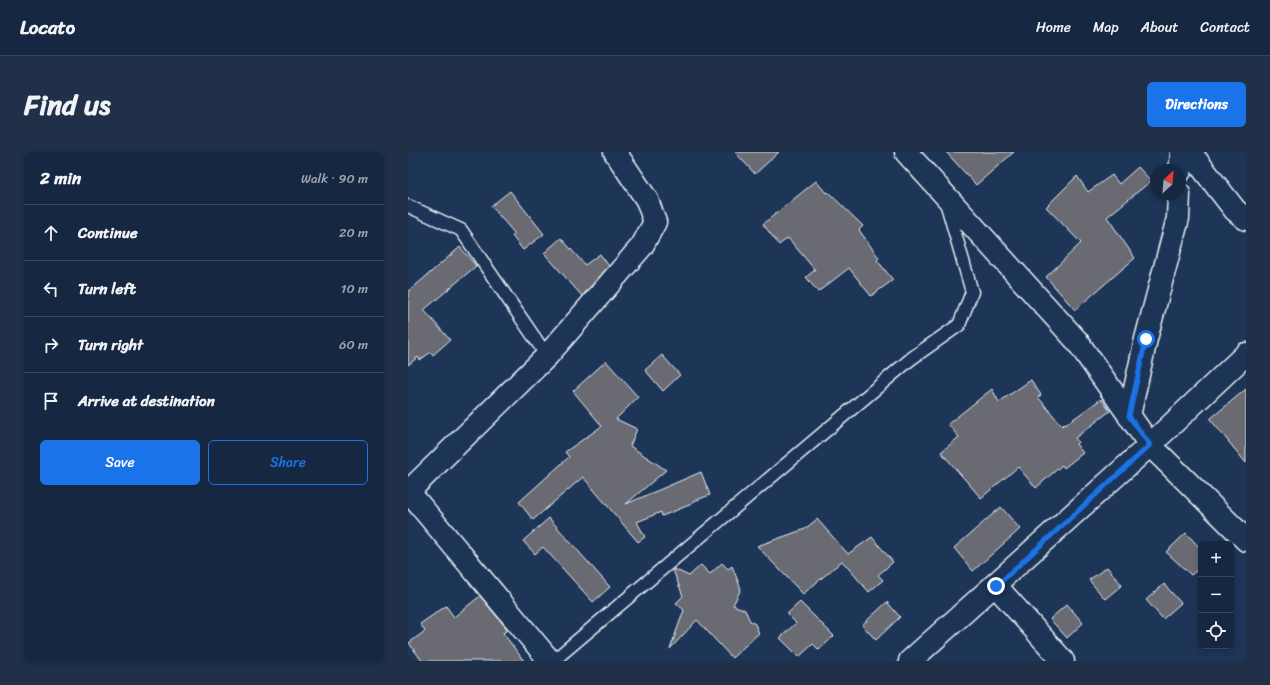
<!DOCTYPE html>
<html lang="en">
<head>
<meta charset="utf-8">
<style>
	:root { --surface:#162841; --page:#1f3048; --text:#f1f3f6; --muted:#9ea6b1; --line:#35445a; --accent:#1a73e8 }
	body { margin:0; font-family:Sriracha,sans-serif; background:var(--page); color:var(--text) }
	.controls { position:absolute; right:12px; bottom:12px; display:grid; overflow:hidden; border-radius:6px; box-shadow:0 2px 6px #0003 }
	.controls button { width:36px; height:36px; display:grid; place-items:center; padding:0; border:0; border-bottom:1px solid var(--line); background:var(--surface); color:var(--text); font:20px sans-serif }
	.compass { position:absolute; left:742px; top:12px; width:36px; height:36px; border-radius:50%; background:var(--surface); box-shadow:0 2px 6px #0003; rotate:26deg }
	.stop { position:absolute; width:12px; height:12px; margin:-9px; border:3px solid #1a73e8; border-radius:50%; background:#fff }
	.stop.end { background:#1a73e8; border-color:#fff; box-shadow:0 1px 4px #0008 }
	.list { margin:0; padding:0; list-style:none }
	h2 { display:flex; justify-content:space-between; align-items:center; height:52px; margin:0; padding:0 16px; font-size:17px }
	h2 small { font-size:13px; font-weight:400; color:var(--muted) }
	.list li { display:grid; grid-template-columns:26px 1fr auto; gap:12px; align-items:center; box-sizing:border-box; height:56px; padding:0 16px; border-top:1px solid var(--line) }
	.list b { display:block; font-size:15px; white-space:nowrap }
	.list em { font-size:13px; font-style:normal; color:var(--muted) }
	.actions { display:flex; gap:8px; padding:12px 16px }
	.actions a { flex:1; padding:9px 0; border:1px solid var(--accent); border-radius:6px; text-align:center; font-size:14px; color:var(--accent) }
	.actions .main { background:var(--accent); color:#fff }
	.icon { flex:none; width:22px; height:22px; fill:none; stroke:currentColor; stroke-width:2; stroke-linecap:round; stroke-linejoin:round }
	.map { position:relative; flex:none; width:838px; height:509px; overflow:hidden; border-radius:6px }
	header { display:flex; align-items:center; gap:24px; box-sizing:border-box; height:56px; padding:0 20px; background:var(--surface); border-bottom:1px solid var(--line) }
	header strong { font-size:19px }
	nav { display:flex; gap:22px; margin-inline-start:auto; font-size:14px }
	.intro { display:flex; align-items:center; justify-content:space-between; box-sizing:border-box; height:96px; padding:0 24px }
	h1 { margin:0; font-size:28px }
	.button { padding:10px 18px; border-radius:6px; background:var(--accent); color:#fff; font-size:14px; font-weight:700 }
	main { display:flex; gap:24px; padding:0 24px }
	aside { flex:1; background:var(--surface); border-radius:6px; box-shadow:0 2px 6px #0003 }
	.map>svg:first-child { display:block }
</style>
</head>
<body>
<header>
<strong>Locato</strong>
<nav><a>Home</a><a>Map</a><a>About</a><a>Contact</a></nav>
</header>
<div class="intro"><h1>Find us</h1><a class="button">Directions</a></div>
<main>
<aside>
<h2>2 min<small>Walk · 90 m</small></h2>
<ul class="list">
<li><svg class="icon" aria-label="ahead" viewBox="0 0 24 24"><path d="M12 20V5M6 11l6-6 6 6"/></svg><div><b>Continue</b></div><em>20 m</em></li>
<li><svg class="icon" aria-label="left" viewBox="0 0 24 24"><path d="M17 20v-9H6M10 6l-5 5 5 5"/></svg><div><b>Turn left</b></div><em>10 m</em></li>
<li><svg class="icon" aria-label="right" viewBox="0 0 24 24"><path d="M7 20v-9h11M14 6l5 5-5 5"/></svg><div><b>Turn right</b></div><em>60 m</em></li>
<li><svg class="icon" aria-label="arrive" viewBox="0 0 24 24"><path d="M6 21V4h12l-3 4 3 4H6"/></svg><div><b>Arrive at destination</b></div></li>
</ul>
<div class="actions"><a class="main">Save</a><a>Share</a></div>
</aside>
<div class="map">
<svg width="838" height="509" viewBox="0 0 838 509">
	<rect width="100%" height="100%" fill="#1d3557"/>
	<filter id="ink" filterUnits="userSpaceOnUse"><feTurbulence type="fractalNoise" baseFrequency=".025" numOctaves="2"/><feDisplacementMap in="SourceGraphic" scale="8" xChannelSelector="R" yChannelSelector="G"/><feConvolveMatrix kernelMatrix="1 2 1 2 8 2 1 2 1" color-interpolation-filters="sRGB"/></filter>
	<g filter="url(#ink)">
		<path fill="#6a6b73" stroke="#e8f1f8" d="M 327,0 L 371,0 L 347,22 Z
			M 538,0 L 606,0 L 568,33 Z
			M 730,15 L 743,29 L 699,65 L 727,106 L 667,158 L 638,125 L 673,91 L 638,55 L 669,24 L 680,40 L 704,23 L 711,32 Z
			M 408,29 L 418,41 L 420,40 L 455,74 L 451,78 L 471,106 L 469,108 L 485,128 L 463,144 L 441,116 L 410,140 L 398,125 L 407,118 L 380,86 L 371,93 L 355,72 Z
			M 102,39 L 136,82 L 115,98 L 104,84 L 107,82 L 83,54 Z
			M 153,86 L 177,113 L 192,102 L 201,114 L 174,144 L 136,101 Z
			M 52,95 L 68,114 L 16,158 L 42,188 L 25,203 L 23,200 L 12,208 L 10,205 L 0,213 L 0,140 Z
			M 254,203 L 272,223 L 255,239 L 237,218 Z
			M 198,209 L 230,245 L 208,267 L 229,277 L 222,294 L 258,318 L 218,352 L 293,320 L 302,343 L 286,349 L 284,352 L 254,364 L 253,360 L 229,370 L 237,385 L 230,390 L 175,325 L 125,368 L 111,350 L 161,305 L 157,300 L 194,274 L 165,239 Z
			M 623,228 L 633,243 L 630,245 L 654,274 L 656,272 L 657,273 L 693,247 L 702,259 L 667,286 L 670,290 L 668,292 L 675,301 L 656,316 L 654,313 L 628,336 L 610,315 L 573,346 L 533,300 L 551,285 L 540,272 L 584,237 L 591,250 Z
			M 838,237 L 838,311 L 802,267 Z
			M 593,355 L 612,377 L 565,419 L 546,396 Z
			M 141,366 L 202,435 L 185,450 L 135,395 L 127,402 L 115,389 Z
			M 409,367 L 440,402 L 464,385 L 485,410 L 470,423 L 475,428 L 461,440 L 434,409 L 395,442 L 349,394 L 397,377 Z
			M 778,381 L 793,397 L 793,415 L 783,423 L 758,400 Z
			M 314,411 L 320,417 L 324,414 L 333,437 L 325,453 L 337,458 L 342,469 L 347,472 L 351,481 L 324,506 L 289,468 L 262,497 L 276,458 L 268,451 L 275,444 L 265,418 L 266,417 L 281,424 L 293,413 L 302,422 Z
			M 699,415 L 714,433 L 697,447 L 681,428 Z
			M 756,432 L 773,451 L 755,467 L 738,448 Z
			M 72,444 L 100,478 L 95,481 L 116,509 L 14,509 L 1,491 L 17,479 L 12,472 L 38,454 L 46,465 Z
			M 392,450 L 426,484 L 411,498 L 405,492 L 391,505 L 372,486 L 388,471 L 379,462 Z
			M 479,450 L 492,465 L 468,488 L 454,473 Z
			M 659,452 L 675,471 L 659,486 L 642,467 Z"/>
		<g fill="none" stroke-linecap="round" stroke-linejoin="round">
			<defs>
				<path id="lane" d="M 0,54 L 53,78 L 139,204
					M 145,509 L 504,206 L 551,173 L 564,140 L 538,50"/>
				<path id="street" d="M 498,0 L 669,189 L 742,293 L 838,388
					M 782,0 L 827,58 L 838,67
					M 772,19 L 774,0
					M 721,264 L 738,187 L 770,66 L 771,42
					M 0,339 L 142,509
					M 0,340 L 139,204 L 234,94 L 247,70 L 239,48 L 207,0
					M 588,434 L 655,509
					M 502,509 L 742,293 L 838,202"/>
			</defs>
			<use href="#lane" stroke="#e8f1f8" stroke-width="15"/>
			<use href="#street" stroke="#e8f1f8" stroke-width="25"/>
			<use href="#lane" stroke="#1d3557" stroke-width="12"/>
			<use href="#street" stroke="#1d3557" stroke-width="22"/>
		</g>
	</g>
	<g fill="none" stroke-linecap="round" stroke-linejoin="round" filter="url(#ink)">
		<path stroke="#1a73e8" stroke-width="5" d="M 588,434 L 742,293 L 721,264 L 738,187"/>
	</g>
</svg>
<div class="controls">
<button>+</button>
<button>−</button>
<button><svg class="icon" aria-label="locate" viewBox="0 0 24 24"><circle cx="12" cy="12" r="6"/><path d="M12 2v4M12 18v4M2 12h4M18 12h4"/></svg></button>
</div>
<svg class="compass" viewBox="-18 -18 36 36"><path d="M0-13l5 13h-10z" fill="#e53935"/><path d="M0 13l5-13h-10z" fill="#9ea6b1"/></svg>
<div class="stop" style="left:738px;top:187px"></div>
<div class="stop end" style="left:588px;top:434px"></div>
</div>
</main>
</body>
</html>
